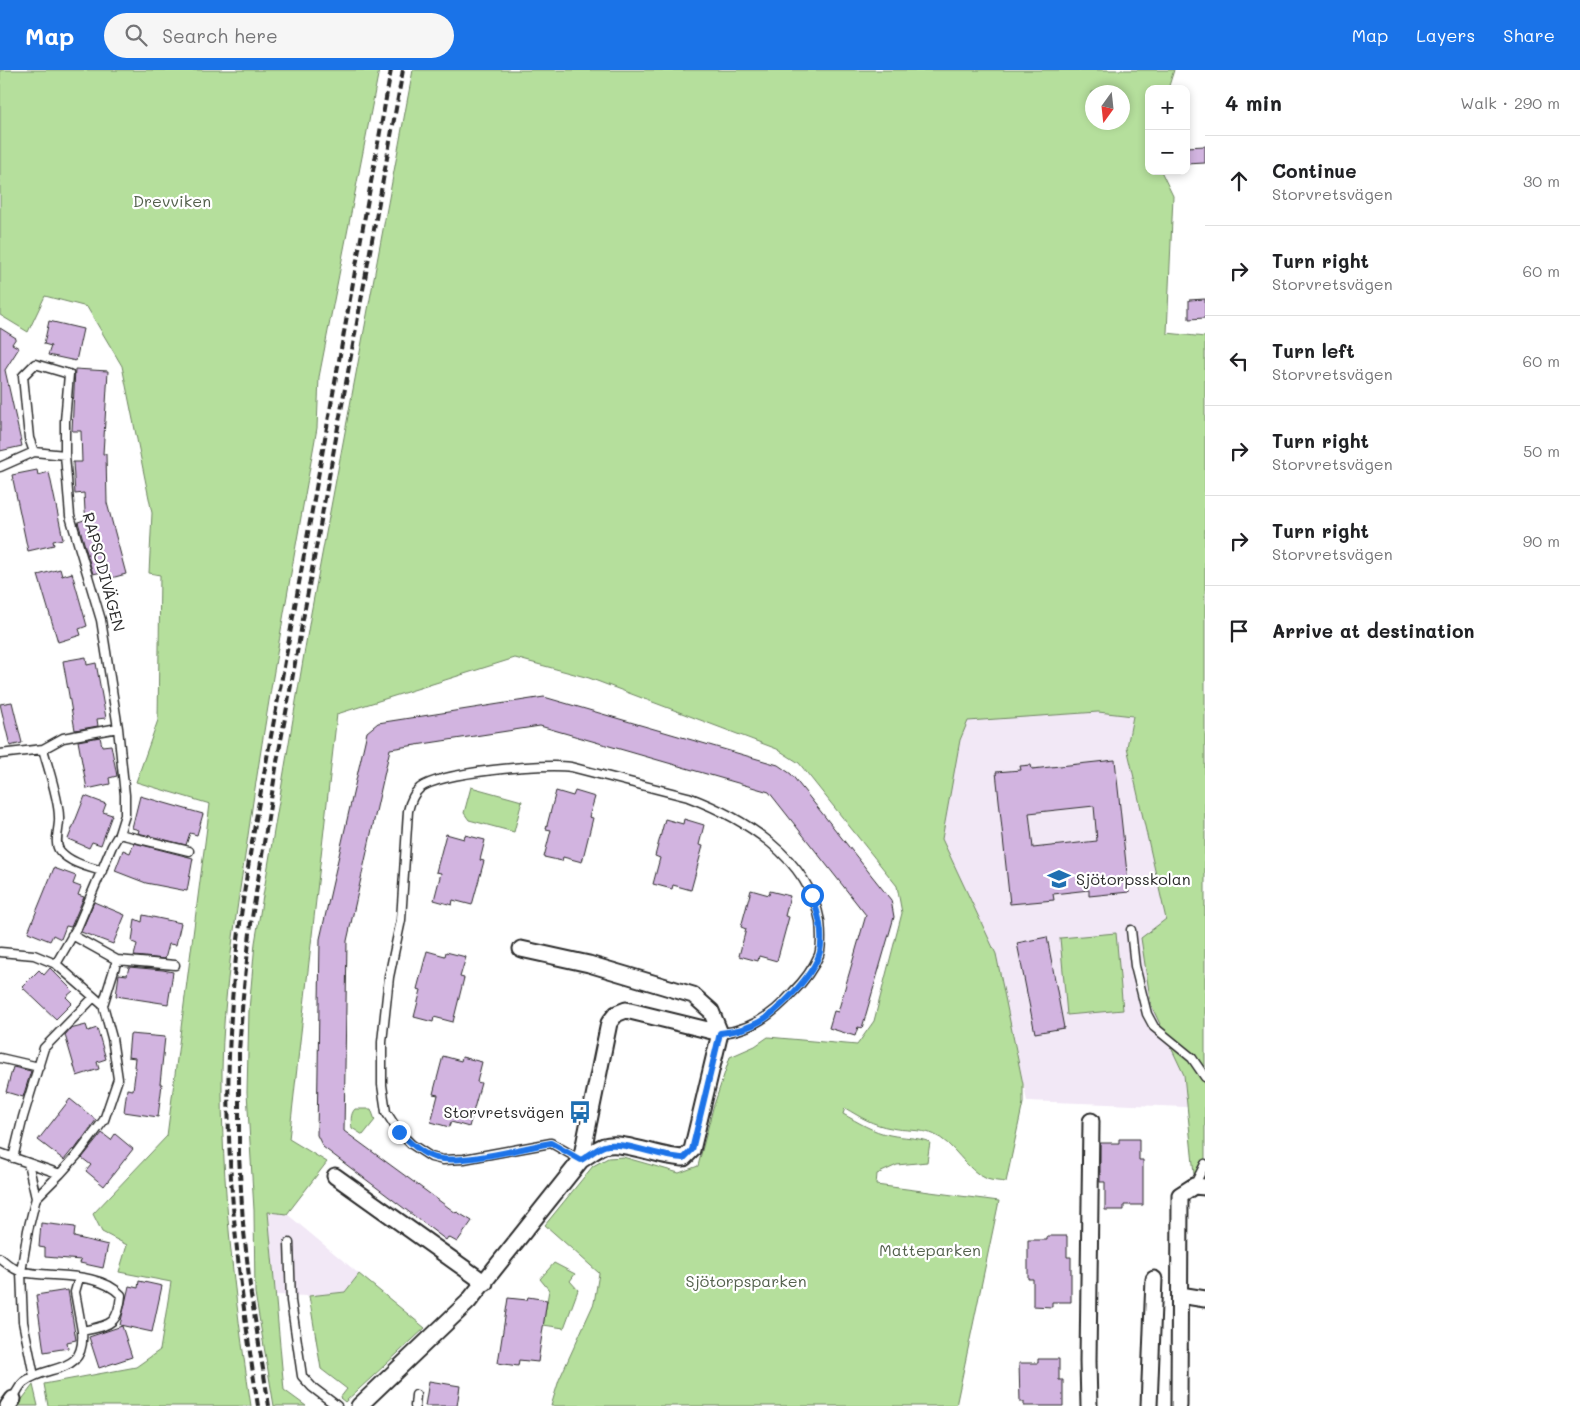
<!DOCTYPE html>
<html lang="en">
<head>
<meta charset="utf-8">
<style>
	:root { --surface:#fff; --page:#f6f6f6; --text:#202124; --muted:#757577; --line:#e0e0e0; --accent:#1a73e8 }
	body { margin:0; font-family:Mali,sans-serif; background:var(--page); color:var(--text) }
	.controls { position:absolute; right:15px; top:15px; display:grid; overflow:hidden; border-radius:10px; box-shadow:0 2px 8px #0003 }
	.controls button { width:45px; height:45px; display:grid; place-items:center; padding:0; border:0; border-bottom:1px solid var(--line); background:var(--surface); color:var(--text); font:25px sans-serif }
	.compass { position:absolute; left:1085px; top:15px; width:45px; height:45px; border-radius:50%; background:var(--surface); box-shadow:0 2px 8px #0003; rotate:195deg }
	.stop { position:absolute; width:15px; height:15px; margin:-11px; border:4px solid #1a73e8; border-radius:50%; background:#fff }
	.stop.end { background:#1a73e8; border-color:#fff; box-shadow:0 1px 5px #0008 }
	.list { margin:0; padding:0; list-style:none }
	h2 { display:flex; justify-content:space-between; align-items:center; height:65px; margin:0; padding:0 20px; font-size:21px }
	h2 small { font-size:16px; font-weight:400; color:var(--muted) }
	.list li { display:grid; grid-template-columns:32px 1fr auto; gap:15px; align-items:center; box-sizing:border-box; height:90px; padding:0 20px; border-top:1px solid var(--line) }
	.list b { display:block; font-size:19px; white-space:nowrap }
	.list p { margin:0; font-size:16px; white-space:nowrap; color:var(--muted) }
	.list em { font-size:16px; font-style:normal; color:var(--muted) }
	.icon { flex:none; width:28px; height:28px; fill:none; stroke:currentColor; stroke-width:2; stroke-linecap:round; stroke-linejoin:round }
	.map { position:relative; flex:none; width:1205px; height:1336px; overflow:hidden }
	header { display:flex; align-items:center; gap:30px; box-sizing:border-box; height:70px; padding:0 25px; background:var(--accent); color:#fff }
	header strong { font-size:24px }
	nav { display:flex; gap:28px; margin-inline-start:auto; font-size:18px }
	.search { width:350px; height:45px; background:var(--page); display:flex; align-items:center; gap:12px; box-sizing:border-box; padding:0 18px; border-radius:28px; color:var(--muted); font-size:19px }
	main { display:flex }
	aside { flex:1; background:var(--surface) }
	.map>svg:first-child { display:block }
</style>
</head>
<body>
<header>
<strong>Map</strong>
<div class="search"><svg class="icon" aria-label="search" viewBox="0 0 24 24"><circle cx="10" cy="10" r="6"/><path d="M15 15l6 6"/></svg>Search here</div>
<nav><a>Map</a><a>Layers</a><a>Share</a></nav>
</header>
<main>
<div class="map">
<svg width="1205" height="1336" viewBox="0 0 1205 1336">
	<rect width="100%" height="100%" fill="#fff"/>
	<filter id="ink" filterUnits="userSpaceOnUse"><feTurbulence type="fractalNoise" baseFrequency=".02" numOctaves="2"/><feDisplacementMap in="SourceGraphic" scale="10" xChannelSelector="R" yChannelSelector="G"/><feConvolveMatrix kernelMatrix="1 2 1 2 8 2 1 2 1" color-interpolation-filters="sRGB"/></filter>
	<g filter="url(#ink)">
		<path fill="#f2e8f6" d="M 1098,642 L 1133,645 L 1127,677 L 1166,849 L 1151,935 L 1184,1005 L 1187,1037 L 1027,1031 L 996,884 L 942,769 L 960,669 L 968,651 Z
			M 268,1141 L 287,1144 L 359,1204 L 345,1222 L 309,1226 L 276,1225 Z"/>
		<path fill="#b5df9c" stroke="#708564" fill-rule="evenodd" d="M 0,0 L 379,0 L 319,307 L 317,358 C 292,498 266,638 246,779 C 235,852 223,926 222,1000 C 221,1113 234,1225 251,1336 L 48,1336 L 44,1314 L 136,1297 L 160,1280 L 171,1212 L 119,1202 L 127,1175 L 102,1162 L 93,1144 L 167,1066 L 210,734 L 136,712 L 158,650 L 160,505 L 149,503 L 152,443 L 122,296 L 87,237 L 45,226 L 28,262 L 0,245 Z
			M 413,0 L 1174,0 L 1168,19 L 1149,19 L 1149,101 L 1161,101 L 1173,126 L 1167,263 L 1205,267 L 1205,1105 L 1194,1104 L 1184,1005 L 1151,935 L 1141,868 L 1166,849 L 1127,677 L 1133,646 L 1098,642 L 968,651 L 960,670 L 942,769 L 996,884 L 1023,1014 L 1023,1033 L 1006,1112 C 1000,1111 992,1111 987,1109 C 965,1100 955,1073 933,1064 C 919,1059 905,1061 891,1058 C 873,1055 860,1047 845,1038 L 843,1044 C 858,1052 873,1062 890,1065 C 904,1068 917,1067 930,1072 L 927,1092 L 897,1095 L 877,1104 L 876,1115 L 999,1131 L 956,1336 L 551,1336 L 559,1310 L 594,1233 L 599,1203 L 545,1155 L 593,1096 L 608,1088 L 623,1087 L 679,1103 L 698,1096 L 713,1038 L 730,987 L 755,976 L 768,967 L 857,975 L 874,951 L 902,843 L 897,816 L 799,693 L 777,679 L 589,608 L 515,588 L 337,644 L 289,1069 L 327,1092 L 287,1144 L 268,1142 L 284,1320 L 306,1336 L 274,1336 L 255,1223 L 254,1140 L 247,1022 L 249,940 L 255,873 L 311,543 ZM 1092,22 L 1122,22 L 1122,52 L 1092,52 Z
			M 471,717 L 522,731 L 514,762 L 469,750 L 464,743 Z
			M 1116,863 L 1123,940 L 1067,945 L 1060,868 Z
			M 355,1039 L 371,1039 L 375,1050 L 363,1065 L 352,1058 C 351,1052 350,1044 355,1039 Z
			M 554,1193 L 575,1204 L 570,1211 L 578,1220 L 564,1258 L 543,1255 L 549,1220 L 540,1209 Z
			M 359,1204 L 425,1258 L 345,1332 L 340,1328 L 347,1319 L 321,1299 L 309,1226 L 345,1222 Z
			M 33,1315 L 38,1336 L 17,1336 Z"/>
		<path fill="#d2b4e0" stroke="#2b2b2b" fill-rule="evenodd" d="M 1205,76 L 1205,93 L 1186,94 L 1186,77 Z
			M 1205,229 L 1205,248 L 1189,249 L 1189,230 Z
			M 49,251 L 83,259 L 76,291 L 48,285 L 51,276 L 44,274 Z
			M 0,258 L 16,268 L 12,274 L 19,278 L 5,300 L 22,376 L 0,381 Z
			M 75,299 L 108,301 L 103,384 L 106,384 L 107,433 L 126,504 L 104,510 L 102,502 L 93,504 L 78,452 L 87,449 L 85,441 L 84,423 L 75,424 L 73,392 L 82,392 L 81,361 L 72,361 Z
			M 37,400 L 38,405 L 49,402 L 63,469 L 53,471 L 54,475 L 28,481 L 12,405 Z
			M 60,499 L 62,506 L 72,503 L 87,556 L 79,559 L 81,565 L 58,572 L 38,505 Z
			M 86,587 L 87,595 L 96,593 L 106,648 L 97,649 L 98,656 L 75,660 L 63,591 Z
			M 544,627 L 778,695 L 791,704 L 891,830 L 894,847 L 862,958 L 858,957 L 855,966 L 829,958 L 834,941 L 838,942 L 866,845 L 769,722 L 540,656 L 390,679 L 347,871 L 344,1061 L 456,1143 L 457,1142 L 472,1151 L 457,1172 L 448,1167 L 446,1170 L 323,1077 L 317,1065 L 320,869 L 367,662 L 378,653 Z
			M 12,632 L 22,673 L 10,676 L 0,634 Z
			M 100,667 L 102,676 L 111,675 L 117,706 L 109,708 L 110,714 L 87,719 L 78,671 Z
			M 1115,690 L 1129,822 L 1089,826 L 1089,820 L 1053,824 L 1054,830 L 1010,834 L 996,702 L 1021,700 L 1020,696 L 1031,695 L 1032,699 ZM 1094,736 L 1097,771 L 1033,778 L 1029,743 Z
			M 556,721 L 573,726 L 575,721 L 595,727 L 589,747 L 593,748 L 582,792 L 563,787 L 562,791 L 544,787 L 551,760 L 546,759 Z
			M 85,726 L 106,734 L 103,742 L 112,745 L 101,775 L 92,772 L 89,778 L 68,769 Z
			M 140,726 L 203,744 L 197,765 L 190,763 L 186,775 L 138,763 L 139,760 L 132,758 Z
			M 665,749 L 683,754 L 684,749 L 704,755 L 699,775 L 703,776 L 691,820 L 673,815 L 672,819 L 653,814 L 660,788 L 655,786 Z
			M 446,764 L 464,769 L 465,765 L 485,770 L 480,790 L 484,791 L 472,835 L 453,830 L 452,835 L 434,830 L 441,803 L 436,802 Z
			M 134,773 L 193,788 L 187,821 L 146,813 L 115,801 L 123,780 L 130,783 Z
			M 54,798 L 76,806 L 73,814 L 81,817 L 78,825 L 84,827 L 71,857 L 66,856 L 61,869 L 53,865 L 50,871 L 28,862 Z
			M 751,820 L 769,825 L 770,821 L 790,826 L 785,846 L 789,847 L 777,891 L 759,886 L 758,891 L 739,886 L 746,859 L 741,857 Z
			M 94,832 L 125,845 L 113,874 L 81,862 Z
			M 143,845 L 181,853 L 176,875 L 169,874 L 165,889 L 134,886 L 137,874 L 132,872 L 135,849 L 142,852 Z
			M 1047,867 L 1064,958 L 1035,963 L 1017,873 Z
			M 427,881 L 445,886 L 446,882 L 466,887 L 460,907 L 464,908 L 453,952 L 434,947 L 433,952 L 414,947 L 421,920 L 417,919 Z
			M 129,897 L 163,900 L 173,902 L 168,934 L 116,926 L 119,904 L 127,905 Z
			M 50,898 L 73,921 L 66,927 L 72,933 L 56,949 L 22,917 L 39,900 L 44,905 Z
			M 86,955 L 88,961 L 97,958 L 106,989 L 97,992 L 99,999 L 77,1006 L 65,965 L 70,959 Z
			M 130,964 L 165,967 L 160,1014 L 162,1014 L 158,1047 L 124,1042 L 127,1019 L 133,1020 L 136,997 L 134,997 L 135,988 L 128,987 Z
			M 443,986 L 461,991 L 462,987 L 482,992 L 477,1012 L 481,1013 L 469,1057 L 451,1052 L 449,1057 L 431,1052 L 438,1025 L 433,1024 Z
			M 13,997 L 31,1001 L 23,1027 L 6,1022 Z
			M 70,1029 L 96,1050 L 75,1079 L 72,1080 L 64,1090 L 38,1070 Z
			M 102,1063 L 111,1070 L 115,1064 L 133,1079 L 104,1116 L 86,1101 L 91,1095 L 82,1088 Z
			M 1119,1069 L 1139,1069 L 1139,1090 L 1143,1090 L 1143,1135 L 1124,1135 L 1124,1140 L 1105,1140 L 1105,1112 L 1100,1112 L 1100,1073 L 1119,1073 Z
			M 41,1153 L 75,1157 L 74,1167 L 108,1175 L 103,1198 L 80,1193 L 81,1190 L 45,1187 L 45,1178 L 39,1177 Z
			M 1047,1166 L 1067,1166 L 1067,1187 L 1071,1187 L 1071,1232 L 1052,1232 L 1052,1237 L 1033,1236 L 1033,1209 L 1028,1209 L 1028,1170 L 1047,1170 Z
			M 139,1211 L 162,1216 L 152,1262 L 120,1255 L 129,1216 L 138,1218 Z
			M 68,1220 L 76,1270 L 67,1272 L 68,1278 L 44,1282 L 36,1225 Z
			M 528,1227 L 547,1230 L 538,1292 L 519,1290 L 518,1296 L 498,1293 L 508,1228 L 527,1230 Z
			M 122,1256 L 132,1287 L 99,1298 L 89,1267 Z
			M 1038,1289 L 1059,1289 L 1059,1310 L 1063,1310 L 1063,1336 L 1024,1336 L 1024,1332 L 1020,1332 L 1019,1293 L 1038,1293 Z
			M 429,1311 L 460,1316 L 457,1336 L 425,1336 Z"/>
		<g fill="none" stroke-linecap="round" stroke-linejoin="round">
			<defs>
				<path id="lane" d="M 34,382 L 29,368 L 23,306 L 35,294 L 69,304 L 65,351 L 65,385 L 70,446 L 101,550 L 118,658 L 125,725 L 125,745 L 119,764 L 112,776 L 78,856 L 56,894
					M 0,397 L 34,382 L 65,385
					M 43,679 C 48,698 59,729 59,747 C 60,758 53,773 60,781 C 70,793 89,797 102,801
					M 0,684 L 43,679 L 63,668 L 118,658
					M 119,764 L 189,781
					M 1131,860 L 1135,896 L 1147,944 L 1154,957 L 1192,988 L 1205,1007
					M 72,865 L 117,890 L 175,895
					M 0,882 L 34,885 L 56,894 L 103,935 L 112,968 L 118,1009 L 104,1050 L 79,1083 L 60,1104 L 0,1083
					M 103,935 L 117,890
					M 0,988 L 39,997
					M 13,1088 L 23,1047 L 44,978 L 94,927
					M 581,1090 L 551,1073 L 464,1089 L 443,1090 L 431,1087 L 411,1074 L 399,1062 L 386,1042 L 382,1015 L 382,972 L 389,907 L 401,850 L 408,741 C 410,732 413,724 420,718 C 441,702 544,693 571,697 L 688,727 C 744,748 808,787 820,851 C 821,861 822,875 819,885 C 813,899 804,911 793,922 C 773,945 750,961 720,963
					M 28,1093 L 36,1128 L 28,1160 L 21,1202 L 23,1252 L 34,1306
					M 1194,1116 L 1205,1094
					M 36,1128 L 60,1104
					M 289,1173 L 291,1231 L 302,1306 L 312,1317 L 337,1336
					M 0,1188 C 6,1193 15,1201 23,1202 C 53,1208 99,1201 121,1225 C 118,1256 109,1255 82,1261 L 75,1222 L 79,1208
					M 13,1329 C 16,1323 19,1316 24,1312 C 49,1293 86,1306 82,1261
					M 415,1336 L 416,1325"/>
				<path id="street" d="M 521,879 L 589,894 L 693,925 L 711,941 L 720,963
					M 335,1106 L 485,1213
					M 1180,1225 L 1205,1229
					M 8,1336 L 13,1329
					M 359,1336 L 468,1232 L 581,1090 C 588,1086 596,1079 604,1076 C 624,1070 661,1088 684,1088 L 692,1080 L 720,963 L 626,940 L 616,944 L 609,953 L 581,1090
					M 1089,1336 L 1088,1291 L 1091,1051
					M 1149,1336 L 1154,1209
					M 1179,1336 L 1180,1125 L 1194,1116 L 1205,1117"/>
			</defs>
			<use href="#lane" stroke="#2b2b2b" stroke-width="11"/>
			<use href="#street" stroke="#2b2b2b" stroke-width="19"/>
			<use href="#lane" stroke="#fff" stroke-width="8"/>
			<use href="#street" stroke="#fff" stroke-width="15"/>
			<path stroke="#2b2b2b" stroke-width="4" stroke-dasharray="8 4" stroke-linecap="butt" d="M 258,1336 C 239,1213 223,1089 230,964 C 236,835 265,702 288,575 C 322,383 357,192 391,0
				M 269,1336 L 251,1225 L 243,1153 L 239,1086 L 239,981 L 243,926 L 251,854 L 277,692 L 403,0"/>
		</g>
	</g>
	<g fill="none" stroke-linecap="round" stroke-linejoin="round" filter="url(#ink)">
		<path stroke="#1a73e8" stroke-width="6" d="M 399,1062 C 409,1071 420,1083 433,1087 C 460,1096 522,1078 551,1073 L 581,1090 C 588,1086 596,1079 604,1076 C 624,1070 660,1088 684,1088 L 692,1080 L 720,963 C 731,962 742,960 753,955 C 775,946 814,905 820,882 C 824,862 818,843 812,825"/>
	</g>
	<defs>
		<symbol id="school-bare" viewBox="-9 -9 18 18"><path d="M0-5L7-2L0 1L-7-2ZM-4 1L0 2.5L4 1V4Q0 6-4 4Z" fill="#1f6fb2" stroke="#fff" stroke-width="2.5" paint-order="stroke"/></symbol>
		<symbol id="bus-bare" viewBox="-9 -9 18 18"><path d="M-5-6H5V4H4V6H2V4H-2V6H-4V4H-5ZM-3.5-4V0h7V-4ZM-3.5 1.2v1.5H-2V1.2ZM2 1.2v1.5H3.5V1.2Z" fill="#1f6fb2" stroke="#fff" stroke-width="2.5" paint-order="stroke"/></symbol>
	</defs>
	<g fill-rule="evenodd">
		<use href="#school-bare" x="1043" y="793" width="32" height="32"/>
		<use href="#bus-bare" x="564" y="1026" width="32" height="32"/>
	</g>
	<g text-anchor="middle" stroke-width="4.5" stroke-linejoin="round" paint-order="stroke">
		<g font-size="16" fill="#54614d" stroke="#fff">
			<text x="172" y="137">Drevviken</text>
			<text x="930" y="1186">Matteparken</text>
			<text x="746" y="1217">Sjötorpsparken</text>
		</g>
		<g font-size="16" fill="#2b2b2b" stroke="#fff">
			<text transform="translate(104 502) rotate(75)" y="6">RAPSODIVÄGEN</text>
		</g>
		<g font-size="16" fill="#2b2b2b" stroke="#fff" text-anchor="start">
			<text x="1076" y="815">Sjötorpsskolan</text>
			<text x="564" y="1048" text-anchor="end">Storvretsvägen</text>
		</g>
	</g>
</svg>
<div class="controls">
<button>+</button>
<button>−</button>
</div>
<svg class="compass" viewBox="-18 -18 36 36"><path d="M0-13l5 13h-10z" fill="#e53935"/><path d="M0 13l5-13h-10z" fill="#757577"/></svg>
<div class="stop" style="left:812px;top:825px"></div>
<div class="stop end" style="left:399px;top:1062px"></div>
</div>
<aside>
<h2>4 min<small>Walk · 290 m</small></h2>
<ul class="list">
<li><svg class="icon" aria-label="ahead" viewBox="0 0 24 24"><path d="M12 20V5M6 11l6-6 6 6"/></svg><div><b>Continue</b><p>Storvretsvägen</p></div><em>30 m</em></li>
<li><svg class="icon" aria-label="right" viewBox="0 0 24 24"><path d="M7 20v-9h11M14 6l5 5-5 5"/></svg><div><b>Turn right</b><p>Storvretsvägen</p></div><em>60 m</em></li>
<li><svg class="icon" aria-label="left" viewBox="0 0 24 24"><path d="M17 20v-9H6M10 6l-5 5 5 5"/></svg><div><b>Turn left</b><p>Storvretsvägen</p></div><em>60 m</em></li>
<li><svg class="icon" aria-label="right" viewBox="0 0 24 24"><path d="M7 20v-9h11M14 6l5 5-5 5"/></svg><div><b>Turn right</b><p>Storvretsvägen</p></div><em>50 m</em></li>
<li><svg class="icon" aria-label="right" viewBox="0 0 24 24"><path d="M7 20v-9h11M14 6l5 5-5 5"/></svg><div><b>Turn right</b><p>Storvretsvägen</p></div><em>90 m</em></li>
<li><svg class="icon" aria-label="arrive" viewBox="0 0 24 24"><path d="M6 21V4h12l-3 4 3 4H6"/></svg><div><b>Arrive at destination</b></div></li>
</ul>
</aside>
</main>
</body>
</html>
